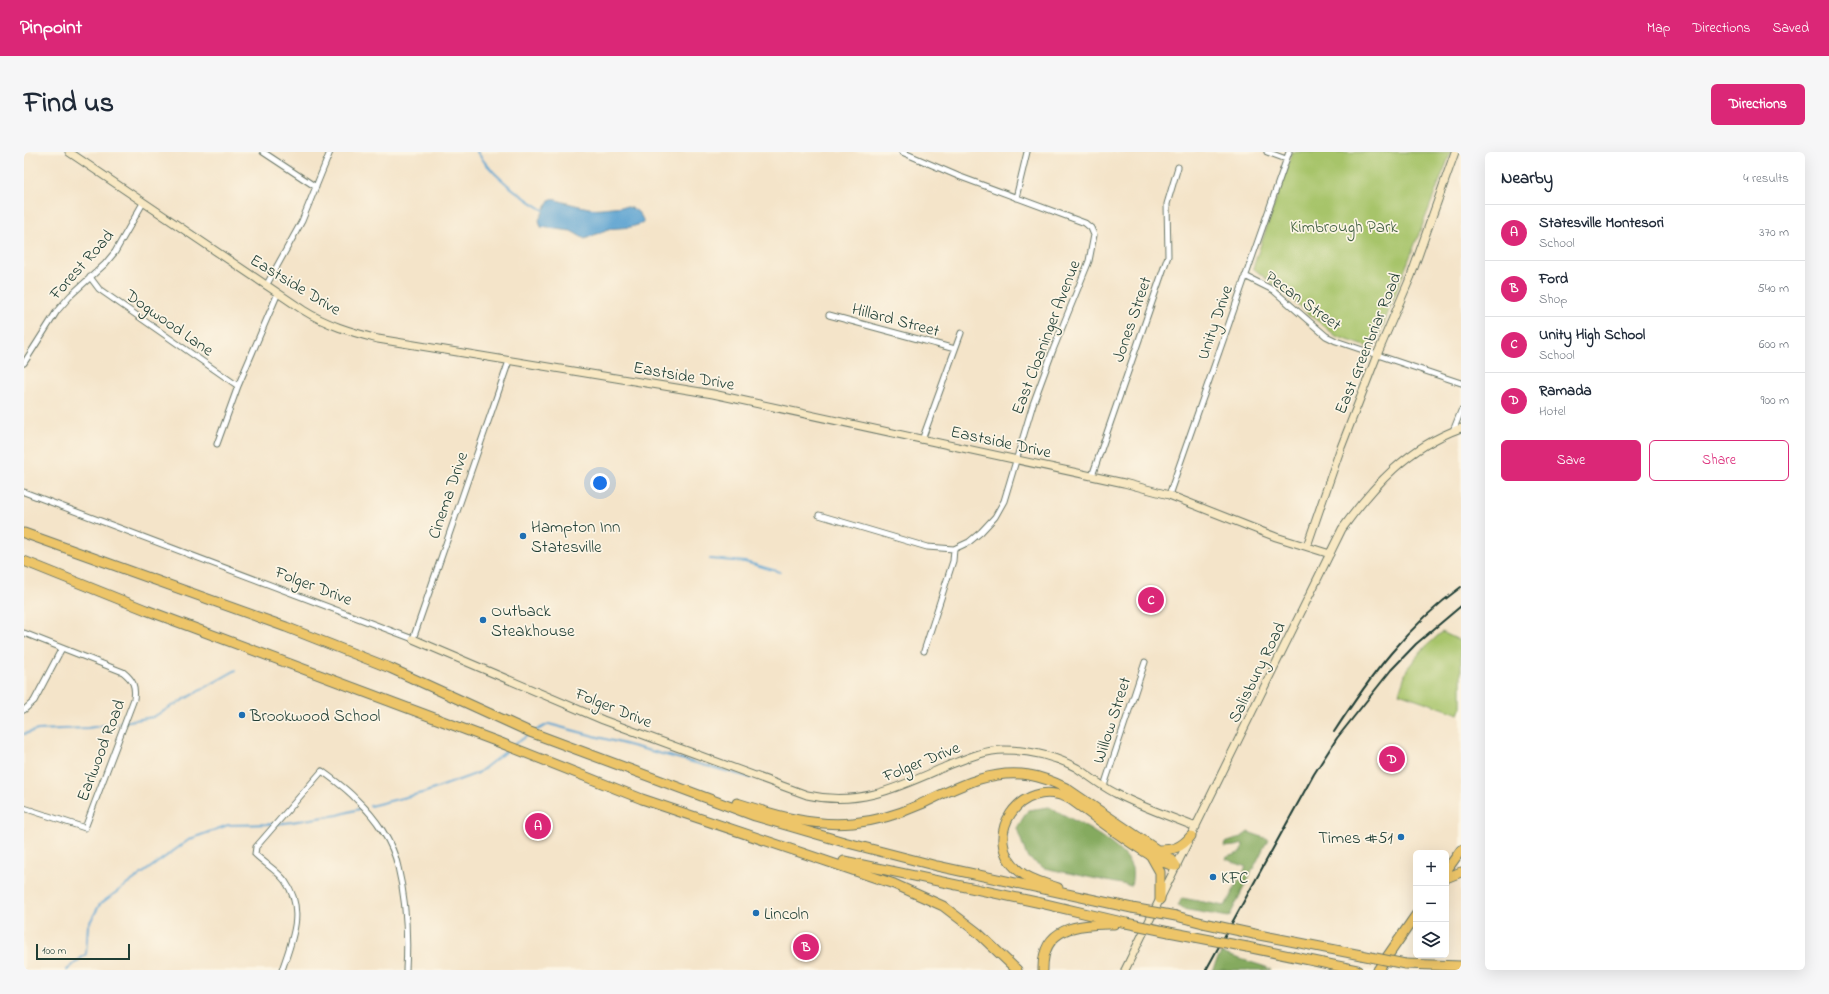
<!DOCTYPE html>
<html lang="en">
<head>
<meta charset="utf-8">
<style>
	:root { --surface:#fff; --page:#f6f6f7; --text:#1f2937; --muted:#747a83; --line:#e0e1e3; --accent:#db2777 }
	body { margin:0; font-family:"Indie Flower",sans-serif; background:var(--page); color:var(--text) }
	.controls { position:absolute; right:12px; bottom:12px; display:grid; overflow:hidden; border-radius:6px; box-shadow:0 4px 16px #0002 }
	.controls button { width:36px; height:36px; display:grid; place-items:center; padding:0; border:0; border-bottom:1px solid var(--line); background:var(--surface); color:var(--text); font:20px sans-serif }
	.scale { position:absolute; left:12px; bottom:10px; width:94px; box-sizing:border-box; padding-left:4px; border:2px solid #1f3d34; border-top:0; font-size:11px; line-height:14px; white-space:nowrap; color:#1f3d34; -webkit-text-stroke:3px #fcf5e5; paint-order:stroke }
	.you { position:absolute; left:576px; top:331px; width:14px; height:14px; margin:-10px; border:3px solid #fff; border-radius:50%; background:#1a73e8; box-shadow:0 0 0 6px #1a73e833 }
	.badge { display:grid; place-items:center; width:26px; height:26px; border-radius:50%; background:var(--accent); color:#fff; font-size:13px; font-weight:700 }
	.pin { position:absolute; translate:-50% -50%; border:2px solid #fff; box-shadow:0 1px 4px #0006 }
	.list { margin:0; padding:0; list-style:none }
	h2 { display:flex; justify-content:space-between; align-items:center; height:52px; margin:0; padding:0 16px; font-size:17px }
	h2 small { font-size:13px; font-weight:400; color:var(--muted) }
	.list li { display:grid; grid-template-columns:26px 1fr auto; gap:12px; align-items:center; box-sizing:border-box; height:56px; padding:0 16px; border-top:1px solid var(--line) }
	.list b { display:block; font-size:15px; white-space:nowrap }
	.list p { margin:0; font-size:13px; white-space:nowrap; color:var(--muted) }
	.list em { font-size:13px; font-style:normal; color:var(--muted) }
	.actions { display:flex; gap:8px; padding:12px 16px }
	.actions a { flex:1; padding:9px 0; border:1px solid var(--accent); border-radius:6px; text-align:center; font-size:14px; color:var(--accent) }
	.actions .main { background:var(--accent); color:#fff }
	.icon { flex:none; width:22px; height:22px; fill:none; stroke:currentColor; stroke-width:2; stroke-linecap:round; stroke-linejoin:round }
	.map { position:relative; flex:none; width:1437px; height:818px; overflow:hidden; border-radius:6px }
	header { display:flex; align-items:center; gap:24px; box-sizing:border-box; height:56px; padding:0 20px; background:var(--accent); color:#fff }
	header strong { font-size:19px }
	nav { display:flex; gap:22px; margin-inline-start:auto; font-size:14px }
	.intro { display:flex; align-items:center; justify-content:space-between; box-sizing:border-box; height:96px; padding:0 24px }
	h1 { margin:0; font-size:28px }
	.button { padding:10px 18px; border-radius:6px; background:var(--accent); color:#fff; font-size:14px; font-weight:700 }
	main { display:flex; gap:24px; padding:0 24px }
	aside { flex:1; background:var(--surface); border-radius:6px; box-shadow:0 4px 16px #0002 }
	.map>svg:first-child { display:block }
</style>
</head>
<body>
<header>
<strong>Pinpoint</strong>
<nav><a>Map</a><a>Directions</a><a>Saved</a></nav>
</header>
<div class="intro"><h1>Find us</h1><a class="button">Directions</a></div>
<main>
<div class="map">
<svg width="1437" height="818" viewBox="0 0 1437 818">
	<rect width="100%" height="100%" fill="#fcf5e5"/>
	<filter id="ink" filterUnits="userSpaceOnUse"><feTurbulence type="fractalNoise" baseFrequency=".025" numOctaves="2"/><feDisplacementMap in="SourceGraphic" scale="8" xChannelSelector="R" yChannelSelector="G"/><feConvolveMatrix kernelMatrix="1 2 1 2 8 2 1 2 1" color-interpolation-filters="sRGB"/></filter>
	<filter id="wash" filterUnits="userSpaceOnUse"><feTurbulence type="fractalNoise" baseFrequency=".012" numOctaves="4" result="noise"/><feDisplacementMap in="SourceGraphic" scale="16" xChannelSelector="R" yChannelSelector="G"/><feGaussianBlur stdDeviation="0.9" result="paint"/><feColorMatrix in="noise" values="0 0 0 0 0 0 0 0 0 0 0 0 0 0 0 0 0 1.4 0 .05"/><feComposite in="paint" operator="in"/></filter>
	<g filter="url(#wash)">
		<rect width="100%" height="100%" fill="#f4e4c9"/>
		<path fill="#a7c46b" stroke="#638050" d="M 1268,0 L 1427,0 L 1351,194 L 1341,194 L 1312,184 L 1229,116 Z
			M 1418,480 L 1437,489 L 1437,557 L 1435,562 L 1375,541 L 1383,517 L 1398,498 Z"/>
		<path fill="#85aa5f" stroke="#52744a" d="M 1025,655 C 1047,667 1100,692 1108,716 C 1109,721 1108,729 1107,734 L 1020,716 L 1003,705 L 993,676 L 1004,658 Z
			M 1224,680 L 1244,687 L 1205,765 L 1158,757 L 1154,754 L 1158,746 L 1201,754 L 1222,715 L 1202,707 L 1203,705 L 1218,700 L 1219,692 L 1212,694 L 1200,695 L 1201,691 L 1216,686 Z
			M 1197,801 L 1242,815 L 1247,818 L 1188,818 Z"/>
		<path fill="#5ba3d1" stroke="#3d7082" d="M 528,47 C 541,50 553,54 565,56 C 583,59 613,44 620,71 L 607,75 L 584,77 L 561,87 L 547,79 L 517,75 L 515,68 L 525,48 Z"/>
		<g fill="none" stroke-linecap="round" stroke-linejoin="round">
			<path stroke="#5ba3d1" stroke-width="2" d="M 453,0 C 469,24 496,44 521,59
				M 686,407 L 721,410 L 756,420
				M 511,579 L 525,572 L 728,626
				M 0,582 L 14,578 L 64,576 L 129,565 L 212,518
				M 490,593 L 504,583
				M 346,654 L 402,640 L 454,621 L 485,597
				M 254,672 L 314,663 L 335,657
				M 43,818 L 62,802 L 64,774 L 76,752 L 166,687 L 204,673 L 249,672"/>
		</g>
	</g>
	<g filter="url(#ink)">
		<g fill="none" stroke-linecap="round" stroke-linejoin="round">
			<defs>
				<path id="street" d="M 239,0 L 292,35
					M 878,0 L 934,24 L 1061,71 L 1067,76 L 1070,83 L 1065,109 L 1029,198 L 1009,252 L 980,349 L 971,365 L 957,380 L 945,390 L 930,397 L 929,409 L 900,499
					M 1243,0 L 1262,7
					M 992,46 L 1003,0
					M 1221,124 L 1249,138 L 1302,184 L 1312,189 L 1437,231
					M 66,125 L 75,137 L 214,234
					M 242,134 L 278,69 L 306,0
					M 805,163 L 931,197
					M 0,211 L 33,159 L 47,143 L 81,112 L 91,100 L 119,51
					M 1429,279 L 1437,259
					M 898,288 L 937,181
					M 193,292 L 214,234 L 254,141
					M 1068,324 L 1144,104 L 1143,52 L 1154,15
					M 0,340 L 389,487 L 485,209
					M 1145,343 L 1265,0
					M 795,363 L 903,395 L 930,397
					M 0,481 L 99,520 C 109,528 112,534 110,547 L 61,676 L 0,656
					M 0,558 L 10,549 L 38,496
					M 1080,634 L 1121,510
					M 258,818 C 268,788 282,758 261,729 C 254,719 240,711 231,702 L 232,695 L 298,619 C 310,628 323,637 333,648 C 351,665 369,690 374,715 C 382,748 384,784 382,818"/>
				<path id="secondary" d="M 45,0 L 279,158 C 303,173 327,180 354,187 L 689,242 L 1100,331 L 1145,343 L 1252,385 L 1306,402
					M 1283,394 L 1316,298 L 1353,203 L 1387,124 L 1431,0
					M 389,487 L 579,568 L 783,643 C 836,655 875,635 923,614 C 941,607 960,598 980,598 C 1007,598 1029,603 1053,616 C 1065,624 1077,634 1091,641 C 1117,655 1145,664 1172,675
					M 1101,818 L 1318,377 C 1350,333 1384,295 1437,276"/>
				<path id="highway" d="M 0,381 L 262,475 L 366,516 L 506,580 L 731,664 L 820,690 L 913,714 L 1108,756
					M 0,409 L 122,458 L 477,591 L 618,647 L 870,732 L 919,754 L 953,780 L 993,818
					M 713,651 C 751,663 788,675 829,671 C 851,669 875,662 895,653 C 930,637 966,616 1005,623 C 1018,625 1030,630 1042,636 L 1148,708 L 1152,714
					M 1134,698 C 1149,698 1157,696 1167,684
					M 1127,704 L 1136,720 L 1136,747
					M 820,709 L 1017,751 L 1102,771
					M 1422,719 L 1437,698
					M 1422,726 L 1437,720
					M 1034,736 C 1020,731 1006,728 995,719 C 955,687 996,622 1046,647 C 1068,662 1129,711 1151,714
					M 1152,764 L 1179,771
					M 1145,780 L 1171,785
					M 1230,782 L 1337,803
					M 1223,795 L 1333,818
					M 1381,812 L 1437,814
					M 1019,818 C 1018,772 1057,773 1090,772
					M 1354,818 L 1392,763"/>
			</defs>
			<use href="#street" stroke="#6a7768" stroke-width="7"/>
			<use href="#secondary" stroke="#6a7768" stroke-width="9"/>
			<use href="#highway" stroke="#6a7768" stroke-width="11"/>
			<use href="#street" stroke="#fff" stroke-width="5"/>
			<use href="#secondary" stroke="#f8e8c3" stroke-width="7"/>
			<use href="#highway" stroke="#edc569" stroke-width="9"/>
			<path stroke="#1f3d34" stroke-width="2" d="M 1310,580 C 1345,526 1384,473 1437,435
				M 1182,818 L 1290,622 L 1313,586 L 1367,518 L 1392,492 L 1437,454"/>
			<defs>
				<path id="highway-bridge" d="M 1108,756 L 1152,764
					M 1102,771 L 1145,780
					M 1179,771 L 1230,782
					M 1171,785 L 1223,795
					M 1337,803 L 1381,812"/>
			</defs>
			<use href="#highway-bridge" stroke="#6a7768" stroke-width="11" stroke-linecap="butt"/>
			<use href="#highway-bridge" stroke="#edc569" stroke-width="9"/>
		</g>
	</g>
	<g fill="#1f6fb2" stroke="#fcf5e5" stroke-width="1.5">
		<circle cx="499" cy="384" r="4"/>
		<circle cx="459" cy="468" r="4"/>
		<circle cx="218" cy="563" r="4"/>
		<circle cx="1377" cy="685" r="4"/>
		<circle cx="1189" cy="725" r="4"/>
		<circle cx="732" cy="761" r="4"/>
	</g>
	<g text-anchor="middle" stroke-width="3.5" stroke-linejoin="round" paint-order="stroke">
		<g font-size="17" fill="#415f42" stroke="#fcf5e5">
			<text x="1320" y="80">Kimbrough Park</text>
		</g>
		<g font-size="17" fill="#1f3d34" stroke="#fcf5e5">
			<text transform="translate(57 112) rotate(-48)" y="6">Forest Road</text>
			<text transform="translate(272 132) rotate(31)" y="6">Eastside Drive</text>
			<text transform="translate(1280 148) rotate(36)" y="6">Pecan Street</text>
			<text transform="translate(872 167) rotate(15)" y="6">Hillard Street</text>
			<text transform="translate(1107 167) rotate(-71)" y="6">Jones Street</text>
			<text transform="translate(146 170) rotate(35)" y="6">Dogwood Lane</text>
			<text transform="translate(1190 170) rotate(-71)" y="6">Unity Drive</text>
			<text transform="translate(1021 185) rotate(-69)" y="6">East Cloaninger Avenue</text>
			<text transform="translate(1343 191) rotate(-68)" y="6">East Greenbriar Road</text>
			<text transform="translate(660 223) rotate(10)" y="6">Eastside Drive</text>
			<text transform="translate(977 289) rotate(12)" y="6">Eastside Drive</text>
			<text transform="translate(423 343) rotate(-71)" y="6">Cinema Drive</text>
			<text transform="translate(290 433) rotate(21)" y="6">Folger Drive</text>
			<text transform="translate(1232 520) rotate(-64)" y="6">Salisbury Road</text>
			<text transform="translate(590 555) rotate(22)" y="6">Folger Drive</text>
			<text transform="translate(1087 568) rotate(-72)" y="6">Willow Street</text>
			<text transform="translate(76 598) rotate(-69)" y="6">Earlwood Road</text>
			<text transform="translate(897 609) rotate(-22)" y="6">Folger Drive</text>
		</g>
		<g font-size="17" fill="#1f3d34" stroke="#fcf5e5" text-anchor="start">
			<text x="507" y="380">Hampton Inn<tspan x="507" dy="20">Statesville</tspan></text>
			<text x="467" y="464">Outback<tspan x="467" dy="20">Steakhouse</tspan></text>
			<text x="226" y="569">Brookwood School</text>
			<text x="1369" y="691" text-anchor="end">Times #51</text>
			<text x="1197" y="731">KFC</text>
			<text x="740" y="767">Lincoln</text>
		</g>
	</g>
</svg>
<div class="controls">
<button>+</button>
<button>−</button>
<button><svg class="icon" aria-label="layers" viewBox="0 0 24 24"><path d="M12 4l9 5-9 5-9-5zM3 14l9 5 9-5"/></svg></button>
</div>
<div class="scale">100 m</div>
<div class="you"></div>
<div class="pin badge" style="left:514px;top:674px">A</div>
<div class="pin badge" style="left:782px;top:795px">B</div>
<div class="pin badge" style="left:1127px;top:448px">C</div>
<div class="pin badge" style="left:1368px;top:607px">D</div>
</div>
<aside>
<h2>Nearby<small>4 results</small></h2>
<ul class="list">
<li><span class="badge">A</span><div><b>Statesville Montesori</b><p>School</p></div><em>370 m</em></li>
<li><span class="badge">B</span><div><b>Ford</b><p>Shop</p></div><em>540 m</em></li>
<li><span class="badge">C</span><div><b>Unity High School</b><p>School</p></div><em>600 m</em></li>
<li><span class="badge">D</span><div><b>Ramada</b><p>Hotel</p></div><em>900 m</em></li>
</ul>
<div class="actions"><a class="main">Save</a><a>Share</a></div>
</aside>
</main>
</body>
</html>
